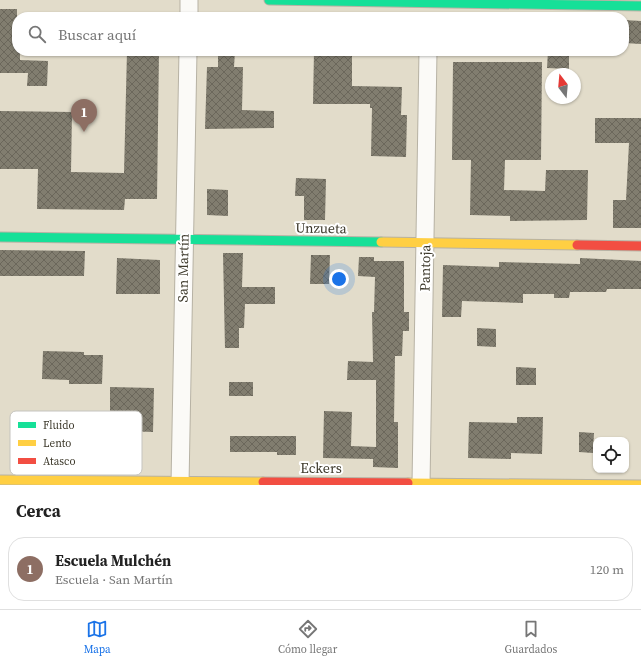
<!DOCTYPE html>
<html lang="es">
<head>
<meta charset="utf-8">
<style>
	:root { --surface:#fff; --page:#f2f2f2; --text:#222; --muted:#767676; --line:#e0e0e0; --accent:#1a73e8 }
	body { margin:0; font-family:"Source Serif 4",serif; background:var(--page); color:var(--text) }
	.controls { position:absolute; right:12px; bottom:12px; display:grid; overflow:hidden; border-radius:8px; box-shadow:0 1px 3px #0004 }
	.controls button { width:36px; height:36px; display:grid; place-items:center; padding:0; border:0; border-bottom:1px solid var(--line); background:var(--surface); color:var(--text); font:20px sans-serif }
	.compass { position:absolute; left:545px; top:68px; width:36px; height:36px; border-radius:50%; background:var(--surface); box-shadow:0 1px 3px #0004; rotate:344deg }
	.you { position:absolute; left:339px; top:279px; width:14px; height:14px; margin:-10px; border:3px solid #fff; border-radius:50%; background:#1a73e8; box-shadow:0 0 0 6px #1a73e833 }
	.badge { display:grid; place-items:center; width:26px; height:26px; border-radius:50%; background:var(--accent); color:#fff; font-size:13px; font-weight:700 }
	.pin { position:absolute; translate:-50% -33px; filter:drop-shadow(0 1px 2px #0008) }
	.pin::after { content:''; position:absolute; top:21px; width:14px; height:12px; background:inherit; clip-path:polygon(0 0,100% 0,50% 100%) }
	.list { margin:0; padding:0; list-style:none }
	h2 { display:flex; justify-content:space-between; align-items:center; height:52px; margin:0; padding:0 16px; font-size:17px }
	h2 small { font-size:13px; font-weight:400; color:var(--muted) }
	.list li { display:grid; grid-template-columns:26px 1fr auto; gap:12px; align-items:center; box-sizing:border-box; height:64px; margin:0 8px 8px; padding:0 8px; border:1px solid var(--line); border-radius:16px }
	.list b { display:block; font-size:15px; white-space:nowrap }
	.list p { margin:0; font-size:13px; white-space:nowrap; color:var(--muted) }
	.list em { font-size:13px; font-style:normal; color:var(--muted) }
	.icon { flex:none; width:22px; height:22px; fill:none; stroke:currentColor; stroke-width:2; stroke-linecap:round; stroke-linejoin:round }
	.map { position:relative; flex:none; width:641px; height:485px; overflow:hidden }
	.search { position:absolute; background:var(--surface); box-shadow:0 1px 3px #0004; left:12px; right:12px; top:12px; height:44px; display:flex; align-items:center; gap:10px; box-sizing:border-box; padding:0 14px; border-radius:16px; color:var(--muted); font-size:15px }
	.sheet { height:124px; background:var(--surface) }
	nav { display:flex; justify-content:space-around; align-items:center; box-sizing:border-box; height:56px; border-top:1px solid var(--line); background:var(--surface); font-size:11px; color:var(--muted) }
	nav a { display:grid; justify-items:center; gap:2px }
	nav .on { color:var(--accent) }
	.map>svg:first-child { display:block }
</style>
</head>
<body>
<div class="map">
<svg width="641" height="485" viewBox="0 0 641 485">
	<defs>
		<pattern id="building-cross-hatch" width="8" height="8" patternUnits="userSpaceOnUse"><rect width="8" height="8" fill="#817d6f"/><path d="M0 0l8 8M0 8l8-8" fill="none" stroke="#6b675b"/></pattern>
	</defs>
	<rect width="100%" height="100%" fill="#e2dcca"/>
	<path fill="url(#building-cross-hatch)" d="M 0,9 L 17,9 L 17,51 L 20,51 L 20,60 L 48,61 L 47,86 L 27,86 L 28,73 L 0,73 Z
		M 624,20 L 641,21 L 641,44 L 624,43 Z
		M 127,51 L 159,51 L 157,199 L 125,199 L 124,210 L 37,209 L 38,169 L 0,169 L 0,111 L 72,112 L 71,172 L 124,173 Z
		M 218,51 L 235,51 L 234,67 L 243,67 L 242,110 L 274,111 L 274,128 L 205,129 L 207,67 L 218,67 Z
		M 314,51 L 352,51 L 352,86 L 402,87 L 401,115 L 407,115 L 406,157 L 371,156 L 372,108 L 370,108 L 370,104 L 313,104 Z
		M 548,51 L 569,51 L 569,69 L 547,68 Z
		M 453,62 L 542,62 L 541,160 L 505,160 L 504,190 L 545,191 L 546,170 L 588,170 L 587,220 L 510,221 L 510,216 L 470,215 L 471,160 L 452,160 Z
		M 595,118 L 641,118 L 641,228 L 613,228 L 613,200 L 626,200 L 629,143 L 595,143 Z
		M 296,178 L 326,179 L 325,220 L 304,220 L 304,196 L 295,196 Z
		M 207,189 L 228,190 L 228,216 L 207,215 Z
		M 0,250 L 85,251 L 84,276 L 0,276 Z
		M 223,253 L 243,253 L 242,287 L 275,287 L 275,304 L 245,304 L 244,328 L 239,328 L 239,348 L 225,348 Z
		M 311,255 L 330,255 L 329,284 L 310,284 Z
		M 359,257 L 374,257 L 374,261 L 404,261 L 404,312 L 409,312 L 409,331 L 403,331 L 402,356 L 395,356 L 394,422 L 398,422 L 398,468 L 373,467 L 373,459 L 323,458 L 324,411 L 352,412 L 351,446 L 376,447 L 376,380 L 347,380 L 348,361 L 373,362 L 372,312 L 374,312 L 375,277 L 358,276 Z
		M 117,258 L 160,260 L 160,294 L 116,294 Z
		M 580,258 L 641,261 L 641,289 L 607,289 L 606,292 L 570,292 L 569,298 L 554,298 L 554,294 L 523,294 L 523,303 L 462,301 L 461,317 L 442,317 L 443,265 L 499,267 L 499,262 L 580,264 Z
		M 477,328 L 496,329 L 496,347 L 477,346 Z
		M 43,351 L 84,352 L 84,355 L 103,355 L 102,384 L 69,384 L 69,380 L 42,379 Z
		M 516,367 L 536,368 L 536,385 L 516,385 Z
		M 229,382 L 253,382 L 253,396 L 229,396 Z
		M 110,387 L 154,388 L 153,432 L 124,431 L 124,464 L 107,463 L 107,456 L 81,456 L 81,428 L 110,429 Z
		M 517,417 L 543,417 L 542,454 L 511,453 L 511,459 L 468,458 L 469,422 L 517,423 Z
		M 579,432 L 594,433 L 593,453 L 579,452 Z
		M 230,436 L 296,436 L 296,455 L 277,455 L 277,452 L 230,452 Z"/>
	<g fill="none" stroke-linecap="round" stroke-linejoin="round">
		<defs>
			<path id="street" d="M 189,17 L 189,0
				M 180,485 L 188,51
				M 421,485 L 428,51"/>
			<path id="fast" d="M 269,0 L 641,6
				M 0,237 L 381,242"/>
			<path id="slow" d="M 381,242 L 577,245
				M 0,480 L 263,482
				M 408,483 L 641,485"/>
			<path id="jam" d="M 577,245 L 641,246
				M 263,482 L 408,483"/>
		</defs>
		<use href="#street" stroke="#b7b2a4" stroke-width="19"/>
		<use href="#fast" stroke="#b7b2a4" stroke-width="11"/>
		<use href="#slow" stroke="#b7b2a4" stroke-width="11"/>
		<use href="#jam" stroke="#b7b2a4" stroke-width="11"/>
		<use href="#street" stroke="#fbfaf7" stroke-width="17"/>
		<use href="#fast" stroke="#16e098" stroke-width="9"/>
		<use href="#slow" stroke="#ffcf43" stroke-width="9"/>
		<use href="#jam" stroke="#f24e42" stroke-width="9"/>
	</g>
	<g text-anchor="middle" stroke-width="4" stroke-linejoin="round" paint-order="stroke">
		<g font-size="14" fill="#3d392b" stroke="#fff">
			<text transform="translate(321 228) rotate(1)" y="5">Unzueta</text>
			<text transform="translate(183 268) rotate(-89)" y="5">San Martín</text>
			<text transform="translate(425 268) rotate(-89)" y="5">Pantoja</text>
			<text x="321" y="473">Eckers</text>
		</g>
	</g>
	<rect x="10" y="411" width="132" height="64" rx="6" fill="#fff" stroke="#c5c4bf" stroke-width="1"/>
	<rect x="18" y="422" width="18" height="6" fill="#16e098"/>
	<rect x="18" y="440" width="18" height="6" fill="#ffcf43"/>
	<rect x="18" y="458" width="18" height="6" fill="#f24e42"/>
	<g font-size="11" fill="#3d392b">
		<text x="43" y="429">Fluido</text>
		<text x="43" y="447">Lento</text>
		<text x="43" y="465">Atasco</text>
	</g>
</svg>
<div class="controls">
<button><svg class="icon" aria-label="locate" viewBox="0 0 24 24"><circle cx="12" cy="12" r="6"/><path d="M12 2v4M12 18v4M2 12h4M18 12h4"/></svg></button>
</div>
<svg class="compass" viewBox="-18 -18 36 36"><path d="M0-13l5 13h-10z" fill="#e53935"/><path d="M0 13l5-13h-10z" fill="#767676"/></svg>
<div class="you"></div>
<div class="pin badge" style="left:84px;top:132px;background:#8d6e63">1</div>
<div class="search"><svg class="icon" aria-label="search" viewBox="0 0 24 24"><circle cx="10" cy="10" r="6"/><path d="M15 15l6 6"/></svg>Buscar aquí</div>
</div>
<section class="sheet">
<h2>Cerca<small></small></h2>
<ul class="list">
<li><span class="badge" style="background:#8d6e63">1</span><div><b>Escuela Mulchén</b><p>Escuela · San Martín</p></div><em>120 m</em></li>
</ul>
</section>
<nav>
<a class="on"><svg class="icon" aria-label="map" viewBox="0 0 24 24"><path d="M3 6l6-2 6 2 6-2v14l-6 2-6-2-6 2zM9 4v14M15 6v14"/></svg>Mapa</a>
<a><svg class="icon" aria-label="directions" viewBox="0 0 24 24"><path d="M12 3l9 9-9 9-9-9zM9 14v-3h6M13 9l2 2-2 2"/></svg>Cómo llegar</a>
<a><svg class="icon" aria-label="saved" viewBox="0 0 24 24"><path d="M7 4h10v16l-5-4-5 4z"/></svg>Guardados</a>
</nav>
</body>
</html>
